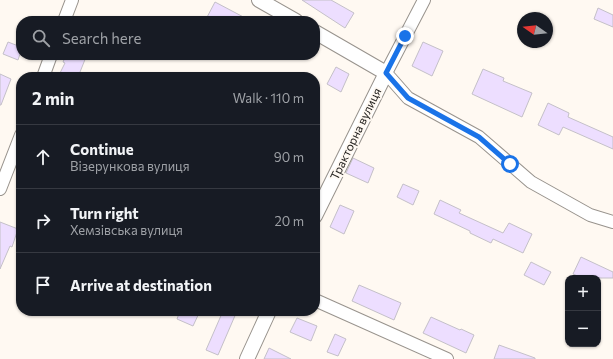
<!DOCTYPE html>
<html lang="en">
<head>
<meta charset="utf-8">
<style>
	:root { --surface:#171b24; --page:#242831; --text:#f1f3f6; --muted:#9ea1a6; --line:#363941 }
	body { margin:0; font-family:Commissioner,sans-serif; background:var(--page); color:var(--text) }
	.controls { position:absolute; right:12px; bottom:12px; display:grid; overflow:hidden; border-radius:8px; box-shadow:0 1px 3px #0004 }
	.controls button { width:36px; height:36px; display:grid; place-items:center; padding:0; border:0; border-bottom:1px solid var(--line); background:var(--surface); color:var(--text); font:20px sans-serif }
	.compass { position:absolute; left:517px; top:12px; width:36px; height:36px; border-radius:50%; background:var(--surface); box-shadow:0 1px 3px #0004; rotate:284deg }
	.stop { position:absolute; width:12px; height:12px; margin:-9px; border:3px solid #1a73e8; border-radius:50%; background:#fff }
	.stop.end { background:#1a73e8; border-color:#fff; box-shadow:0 1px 4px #0008 }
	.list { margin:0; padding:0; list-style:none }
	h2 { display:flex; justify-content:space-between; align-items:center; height:52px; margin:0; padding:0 16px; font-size:17px }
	h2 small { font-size:13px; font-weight:400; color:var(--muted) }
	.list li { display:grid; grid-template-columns:26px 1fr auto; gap:12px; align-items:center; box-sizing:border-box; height:64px; padding:0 16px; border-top:1px solid var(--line) }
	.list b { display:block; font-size:15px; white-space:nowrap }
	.list p { margin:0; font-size:13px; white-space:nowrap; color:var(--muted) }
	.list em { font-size:13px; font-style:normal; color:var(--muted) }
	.icon { flex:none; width:22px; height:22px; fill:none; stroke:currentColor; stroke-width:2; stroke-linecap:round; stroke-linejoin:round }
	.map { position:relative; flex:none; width:613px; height:359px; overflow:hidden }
	.search { position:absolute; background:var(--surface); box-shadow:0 1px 3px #0004; left:16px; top:16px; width:304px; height:44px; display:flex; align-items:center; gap:10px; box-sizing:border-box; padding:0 14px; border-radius:16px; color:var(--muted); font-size:15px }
	.panel { position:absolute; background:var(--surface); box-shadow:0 1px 3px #0004; left:16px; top:72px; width:304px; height:244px; border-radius:16px }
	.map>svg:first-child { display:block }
</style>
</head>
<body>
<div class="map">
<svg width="613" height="359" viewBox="0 0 613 359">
	<rect width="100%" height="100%" fill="#fff9f2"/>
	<path fill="#eddeff" stroke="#c4c0c8" d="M 302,0 L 331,0 L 354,13 L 345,28 Z
		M 215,2 L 251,21 L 205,21 Z
		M 598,8 L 613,15 L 613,27 L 594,19 Z
		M 8,42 L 21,47 L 21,51 L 18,60 L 3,54 Z
		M 423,42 L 443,51 L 432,76 L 412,66 Z
		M 66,55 L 80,55 L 86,57 L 78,77 L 58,77 L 65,63 L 63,62 Z
		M 336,67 L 349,74 L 341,92 L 327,84 Z
		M 483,69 L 504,78 L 503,81 L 532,93 L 522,117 L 472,94 Z
		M 0,74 L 11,79 L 1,105 L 0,105 Z
		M 548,103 L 569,113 L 568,117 L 613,137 L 613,149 L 563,127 L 559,135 L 538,125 Z
		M 353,158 L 374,168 L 368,183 L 346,173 Z
		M 403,184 L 419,191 L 413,205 L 397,197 Z
		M 440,200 L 461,210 L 459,213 L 503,233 L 509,223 L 532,234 L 523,253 L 493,239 L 491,243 L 470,233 L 470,231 L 434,214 Z
		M 340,205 L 354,211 L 344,234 L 330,227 Z
		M 0,222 L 18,229 L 12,247 L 10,246 L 0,269 Z
		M 581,257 L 613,272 L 613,278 L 582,278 L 573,274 Z
		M 531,262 L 551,272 L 544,285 L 524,275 Z
		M 359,285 L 401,303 L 394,320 L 352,301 Z
		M 180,311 L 200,311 L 193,326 L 177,319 Z
		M 223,311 L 237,311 L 218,355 L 206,350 Z
		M 431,317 L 460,330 L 461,329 L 474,335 L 466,353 L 423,333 Z
		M 297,318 L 317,326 L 311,341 L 290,332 Z
		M 335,334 L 346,339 L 338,356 L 327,352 Z
		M 499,345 L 535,358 L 535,359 L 494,359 Z
		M 269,348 L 291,359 L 264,359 Z"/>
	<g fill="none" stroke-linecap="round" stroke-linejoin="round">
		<defs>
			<path id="minor" d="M 424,0 L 386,73 L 408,98 L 479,137 L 531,182 L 590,215 L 613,222
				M 64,21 L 72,0
				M 43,77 L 51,55
				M 0,189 L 21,135
				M 315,300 L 447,359"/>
			<path id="tertiary" d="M 259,0 L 296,21
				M 315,32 L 386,73 L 315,216
				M 247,359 L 269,311"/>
		</defs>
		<use href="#minor" stroke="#98938d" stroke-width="14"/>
		<use href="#tertiary" stroke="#98938d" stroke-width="16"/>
		<use href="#minor" stroke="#fff" stroke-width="12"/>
		<use href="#tertiary" stroke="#fff" stroke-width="14"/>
	</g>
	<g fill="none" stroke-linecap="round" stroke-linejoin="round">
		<path stroke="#1a73e8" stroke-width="5" d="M 405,36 L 386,73 L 408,98 L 479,137 L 510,164"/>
	</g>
	<g text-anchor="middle" stroke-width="3.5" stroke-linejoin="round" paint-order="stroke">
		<g font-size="12" fill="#1e1c1a" stroke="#fff9f2">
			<text transform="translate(356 134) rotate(-64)" y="4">Тракторна вулиця</text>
		</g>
	</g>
</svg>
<div class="controls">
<button>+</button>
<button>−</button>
</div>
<svg class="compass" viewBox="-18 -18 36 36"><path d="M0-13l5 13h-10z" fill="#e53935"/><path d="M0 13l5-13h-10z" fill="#9ea1a6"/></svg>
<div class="stop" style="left:510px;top:164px"></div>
<div class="stop end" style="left:405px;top:36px"></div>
<div class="search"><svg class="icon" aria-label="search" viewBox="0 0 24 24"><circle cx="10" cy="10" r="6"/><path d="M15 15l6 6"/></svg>Search here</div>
<section class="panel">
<h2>2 min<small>Walk · 110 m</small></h2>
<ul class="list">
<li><svg class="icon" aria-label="ahead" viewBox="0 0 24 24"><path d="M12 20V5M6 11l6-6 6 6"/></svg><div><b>Continue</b><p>Візерункова вулиця</p></div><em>90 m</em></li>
<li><svg class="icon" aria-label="right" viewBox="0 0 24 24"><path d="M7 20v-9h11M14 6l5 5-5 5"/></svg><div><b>Turn right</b><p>Хемзівська вулиця</p></div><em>20 m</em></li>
<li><svg class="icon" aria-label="arrive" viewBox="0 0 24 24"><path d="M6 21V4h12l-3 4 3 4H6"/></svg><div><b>Arrive at destination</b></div></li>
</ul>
</section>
</div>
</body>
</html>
